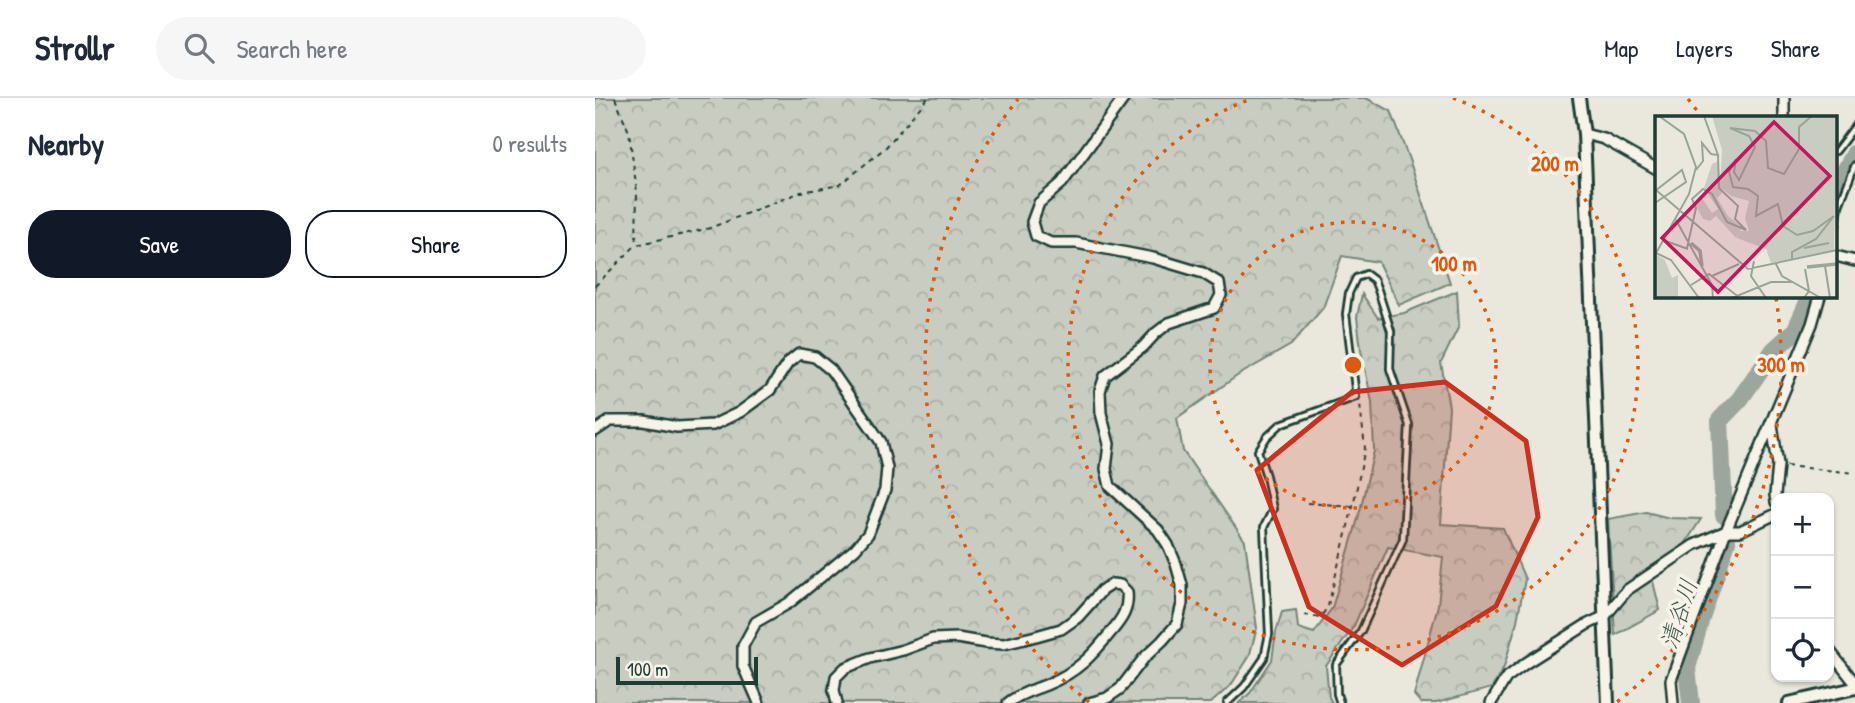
<!DOCTYPE html>
<html lang="en">
<head>
<meta charset="utf-8">
<style>
	:root { --surface:#fff; --page:#f6f6f7; --text:#1f2937; --muted:#747a83; --line:#e0e1e3; --accent:#111827 }
	body { margin:0; font-family:"Patrick Hand","Klee One",sans-serif; background:var(--page); color:var(--text) }
	.controls { position:absolute; right:21px; bottom:21px; display:grid; overflow:hidden; border-radius:14px; box-shadow:0 2px 5px #0004 }
	.controls button { width:63px; height:63px; display:grid; place-items:center; padding:0; border:0; border-bottom:2px solid var(--line); background:var(--surface); color:var(--text); font:35px sans-serif }
	.scale { position:absolute; left:21px; bottom:18px; width:142px; box-sizing:border-box; padding-left:7px; border:4px solid #1f3d34; border-top:0; font-size:19px; line-height:24px; white-space:nowrap; color:#1f3d34; -webkit-text-stroke:5px #f7f3e8; paint-order:stroke }
	.list { margin:0; padding:0; list-style:none }
	h2 { display:flex; justify-content:space-between; align-items:center; height:91px; margin:0; padding:0 28px; font-size:30px }
	h2 small { font-size:23px; font-weight:400; color:var(--muted) }
	.actions { display:flex; gap:14px; padding:21px 28px }
	.actions a { flex:1; padding:16px 0; border:2px solid var(--accent); border-radius:28px; text-align:center; font-size:24px; color:var(--accent) }
	.actions .main { background:var(--accent); color:#fff }
	.icon { flex:none; width:38px; height:38px; fill:none; stroke:currentColor; stroke-width:2; stroke-linecap:round; stroke-linejoin:round }
	.map { position:relative; flex:none; width:1260px; height:605px; overflow:hidden }
	header { display:flex; align-items:center; gap:42px; box-sizing:border-box; height:98px; padding:0 35px; background:var(--surface); border-bottom:2px solid var(--line) }
	header strong { font-size:33px }
	nav { display:flex; gap:38px; margin-inline-start:auto; font-size:24px }
	.search { width:490px; height:63px; background:var(--page); display:flex; align-items:center; gap:18px; box-sizing:border-box; padding:0 24px; border-radius:38px; color:var(--muted); font-size:26px }
	main { display:flex }
	aside { flex:1; background:var(--surface) }
	.map>svg:first-child { display:block }
</style>
</head>
<body>
<header>
<strong>Strollr</strong>
<div class="search"><svg class="icon" aria-label="search" viewBox="0 0 24 24"><circle cx="10" cy="10" r="6"/><path d="M15 15l6 6"/></svg>Search here</div>
<nav><a>Map</a><a>Layers</a><a>Share</a></nav>
</header>
<main>
<aside>
<h2>Nearby<small>0 results</small></h2>
<ul class="list">
</ul>
<div class="actions"><a class="main">Save</a><a>Share</a></div>
</aside>
<div class="map">
<svg width="1260" height="605" viewBox="0 0 1260 605">
	<defs>
		<pattern id="forest-crowns" width="20" height="18" patternUnits="userSpaceOnUse" patternTransform="scale(1.75)"><rect width="20" height="18" fill="#c8ccc1"/><path d="M2 6a3 3 0 1 1 6 0M12 15a3 3 0 1 1 6 0" fill="none" stroke="#abb0a6"/></pattern>
	</defs>
	<rect width="100%" height="100%" fill="#eae8dd"/>
	<filter id="ink" filterUnits="userSpaceOnUse"><feTurbulence type="fractalNoise" baseFrequency=".0143" numOctaves="2"/><feDisplacementMap in="SourceGraphic" scale="14" xChannelSelector="R" yChannelSelector="G"/><feConvolveMatrix kernelMatrix="1 2 1 2 8 2 1 2 1" color-interpolation-filters="sRGB"/></filter>
	<g filter="url(#ink)">
		<path fill="url(#forest-crowns)" stroke="#74847a" stroke-width="2" d="M 0,0 L 771,0 L 796,13 L 816,67 L 855,185 L 804,207 L 783,164 L 747,158 L 728,210 L 696,247 L 642,278 L 582,320 L 588,353 L 650,443 L 662,530 L 654,559 L 636,587 L 616,605 L 0,605 Z
			M 862,193 L 864,228 L 846,265 L 854,309 L 846,426 L 908,430 L 930,481 L 922,523 L 909,569 L 897,590 L 841,605 L 826,605 L 819,597 L 843,507 L 848,459 L 793,449 L 759,528 L 731,568 L 734,599 L 737,605 L 644,605 L 655,595 L 677,562 L 681,534 L 687,514 L 701,512 L 703,530 L 719,535 L 737,510 L 764,417 L 779,353 L 777,304 L 766,252 L 762,219 L 767,196 L 783,220 L 809,215 Z
			M 1051,414 L 1075,420 L 1106,421 L 1088,449 L 1055,471 L 1065,512 L 1020,537 L 1013,421 Z"/>
		<g fill="none" stroke-linecap="round" stroke-linejoin="round">
			<path stroke="#9ca69c" stroke-width="18" d="M 1241,89 L 1260,55
				M 1129,417 L 1125,322 L 1145,301 L 1179,252 L 1200,233 L 1216,198
				M 1096,605 L 1092,570 L 1106,520 L 1132,443"/>
			<defs>
				<path id="service" d="M 1241,53 L 1260,28
					M 1241,129 L 1244,108 L 1260,67
					M 632,605 L 649,589 L 669,560 L 674,536 L 669,429 L 678,411 L 671,378 L 663,353 L 672,339 L 686,326 L 761,299 L 751,216 L 754,195 L 761,180 L 771,176 L 779,182 L 783,192 L 796,233 L 795,271 L 814,327 L 808,441 L 766,533 L 741,567 L 742,596 L 745,605"/>
				<path id="minor" d="M 1189,0 L 1189,19
					M 989,36 L 1009,41 L 1062,71
					M 1241,158 L 1260,163
					M 1177,326 L 1183,367 L 1180,397 L 1181,404
					M 0,333 L 15,323 L 49,323 L 82,329 L 118,327 L 145,314 L 175,292 L 193,265 L 204,256 L 220,259 L 236,272 L 286,344 L 292,370 L 290,392 L 273,436 L 260,451 L 194,505 L 161,524 L 148,548 L 148,568 L 164,605
					M 1234,552 L 1260,585
					M 242,605 L 239,592 L 241,579 L 250,570 L 275,560 L 308,552 L 338,541 L 362,540 L 391,545 L 409,546 L 441,538 L 466,531 L 483,519 L 507,492 L 517,486 L 525,487 L 532,494 C 534,511 527,521 516,534 C 497,558 482,574 453,586 C 439,592 425,595 413,605
					M 494,605 L 512,600 L 525,591 L 549,560 L 567,543 L 582,526 L 587,506 L 587,487 L 581,466 L 573,447 L 563,432 L 515,388 L 511,371 L 514,346 L 506,315 L 505,293 L 510,278 L 548,249 L 561,235 L 574,225 L 619,210 L 626,197 L 624,185 L 608,175 L 558,160 L 481,145 L 456,145 L 441,138 L 437,124 L 444,105 L 467,85 L 529,0
					M 896,605 L 911,580 L 931,565 L 991,527 L 1010,518 L 1032,492 L 1099,447 L 1131,433 L 1145,433 L 1181,416
					M 1078,605 L 1076,582 L 1131,433 L 1217,226 L 1225,198"/>
				<path id="tertiary" d="M 984,0 L 989,36 L 1013,605
					M 1194,605 L 1260,590"/>
			</defs>
			<use href="#service" stroke="#1f3d34" stroke-width="10"/>
			<use href="#minor" stroke="#1f3d34" stroke-width="14"/>
			<use href="#tertiary" stroke="#1f3d34" stroke-width="16"/>
			<path stroke="#1f3d34" stroke-width="2" stroke-dasharray="5 5" stroke-linecap="butt" d="M 20,0 L 34,34 L 42,94 L 41,146
				M 0,188 L 41,147 L 115,130 L 206,94 L 245,87 L 291,49 L 333,0
				M 1191,368 L 1260,375
				M 712,405 L 757,408
				M 709,517 L 726,519 L 733,508 L 758,408 L 770,350 L 765,306"/>
			<use href="#service" stroke="#f7f3e8" stroke-width="4.5"/>
			<use href="#minor" stroke="#f7f3e8" stroke-width="9"/>
			<use href="#tertiary" stroke="#f7f3e8" stroke-width="10"/>
		</g>
	</g>
	<path fill="#c8321e" fill-opacity="0.2" stroke="#c8321e" stroke-width="5" stroke-linejoin="round" d="M 850,284 L 931,343 L 943,419 L 901,508 L 807,567 L 714,509 L 662,372 L 757,294 Z"/>
	<g fill="none" stroke="#de580e" stroke-width="3.5" stroke-dasharray="3.5 7">
		<circle cx="758" cy="267" r="143"/>
		<path d="M858 0A285 285 0 1 1 658 0"/>
		<path d="M494 604A428 428 0 0 1 423 1M1093 1A428 428 0 0 1 1106 18M1181 200A428 428 0 0 1 1022 604"/>
	</g>
	<g text-anchor="middle" stroke-width="7" stroke-linejoin="round" paint-order="stroke">
		<g font-size="24" font-style="italic" fill="#445c53" stroke="#f7f3e8">
			<text transform="translate(1084 516) rotate(-72)" y="8">清谷川</text>
		</g>
	</g>
	<g transform="translate(1060 18)">
		<rect width="182" height="182" fill="#eae8dd"/>
		<path d="M 57,0 L 182,0 L 179,134 L 116,147 L 111,133 L 82,122 L 84,115 L 94,115 L 90,102 L 94,85 L 76,80 L 65,71 L 67,34 ZM 63,45 L 67,77 L 62,82 L 73,100 L 87,111 L 81,122 L 61,100 L 55,105 L 48,103 L 41,90 L 47,82 L 57,97 L 63,93 L 49,72 L 57,48 ZM 0,138 L 10,144 L 17,162 L 23,159 L 23,182 L 0,182 Z" fill="#c8ccc1"/>
		<path fill="none" stroke="#9ca69c" stroke-width="3.5" d="M 36,127 L 45,135 L 47,150M 152,151 L 182,148"/>
		<path fill="none" stroke="#99a499" stroke-width="2" d="M 41,54 L 48,45 L 47,27 L 56,38 L 63,39 L 49,0M 1,74 L 93,153 L 182,134M 0,87 L 31,66 L 27,54 L 0,75M 21,104 L 57,169 L 58,182M 8,124 L 33,133M 32,132 L 41,92 L 37,83 L 48,73 L 57,78 L 72,106 L 91,114 L 80,103 L 83,90 L 64,72 L 63,39M 149,132 L 174,127M 1,137 L 16,144 L 44,182M 0,139 L 34,78 L 41,51 L 29,18 L 4,0M 137,144 L 137,136 L 161,123 L 179,100 L 158,115 L 142,119 L 128,110 L 123,88 L 101,100 L 103,80 L 93,73 L 78,71 L 74,56 L 81,43 L 79,56 L 84,64 L 100,31 L 94,20 L 75,12 L 100,15 L 111,25 L 113,52 L 129,58 L 144,33 L 144,11 L 157,0M 99,145 L 96,160 L 111,182M 121,148 L 127,160 L 166,182M 170,150 L 175,182M 57,160 L 84,148M 36,169 L 54,158 L 85,182M 77,182 L 116,166 L 138,166M 149,182 L 154,175 L 150,153"/>
		<path fill="#c2185b" fill-opacity="0.15" stroke="#c2185b" stroke-width="3.5" d="M 119,6 L 175,60 L 63,176 L 7,122 Z"/>
		<rect width="182" height="182" fill="none" stroke="#1f3d34" stroke-width="3.5"/>
	</g>
	<circle cx="758" cy="267" r="10" fill="#de580e" stroke="#f7f3e8" stroke-width="3.5"/>
	<g font-size="21" text-anchor="middle" font-weight="bold" fill="#de580e" stroke="#f7f3e8" stroke-width="7" stroke-linejoin="round" paint-order="stroke">
		<text x="960" y="73">200 m</text>
		<text x="859" y="173">100 m</text>
		<text x="1186" y="274">300 m</text>
	</g>
</svg>
<div class="controls">
<button>+</button>
<button>−</button>
<button><svg class="icon" aria-label="locate" viewBox="0 0 24 24"><circle cx="12" cy="12" r="6"/><path d="M12 2v4M12 18v4M2 12h4M18 12h4"/></svg></button>
</div>
<div class="scale">100 m</div>
</div>
</main>
</body>
</html>
